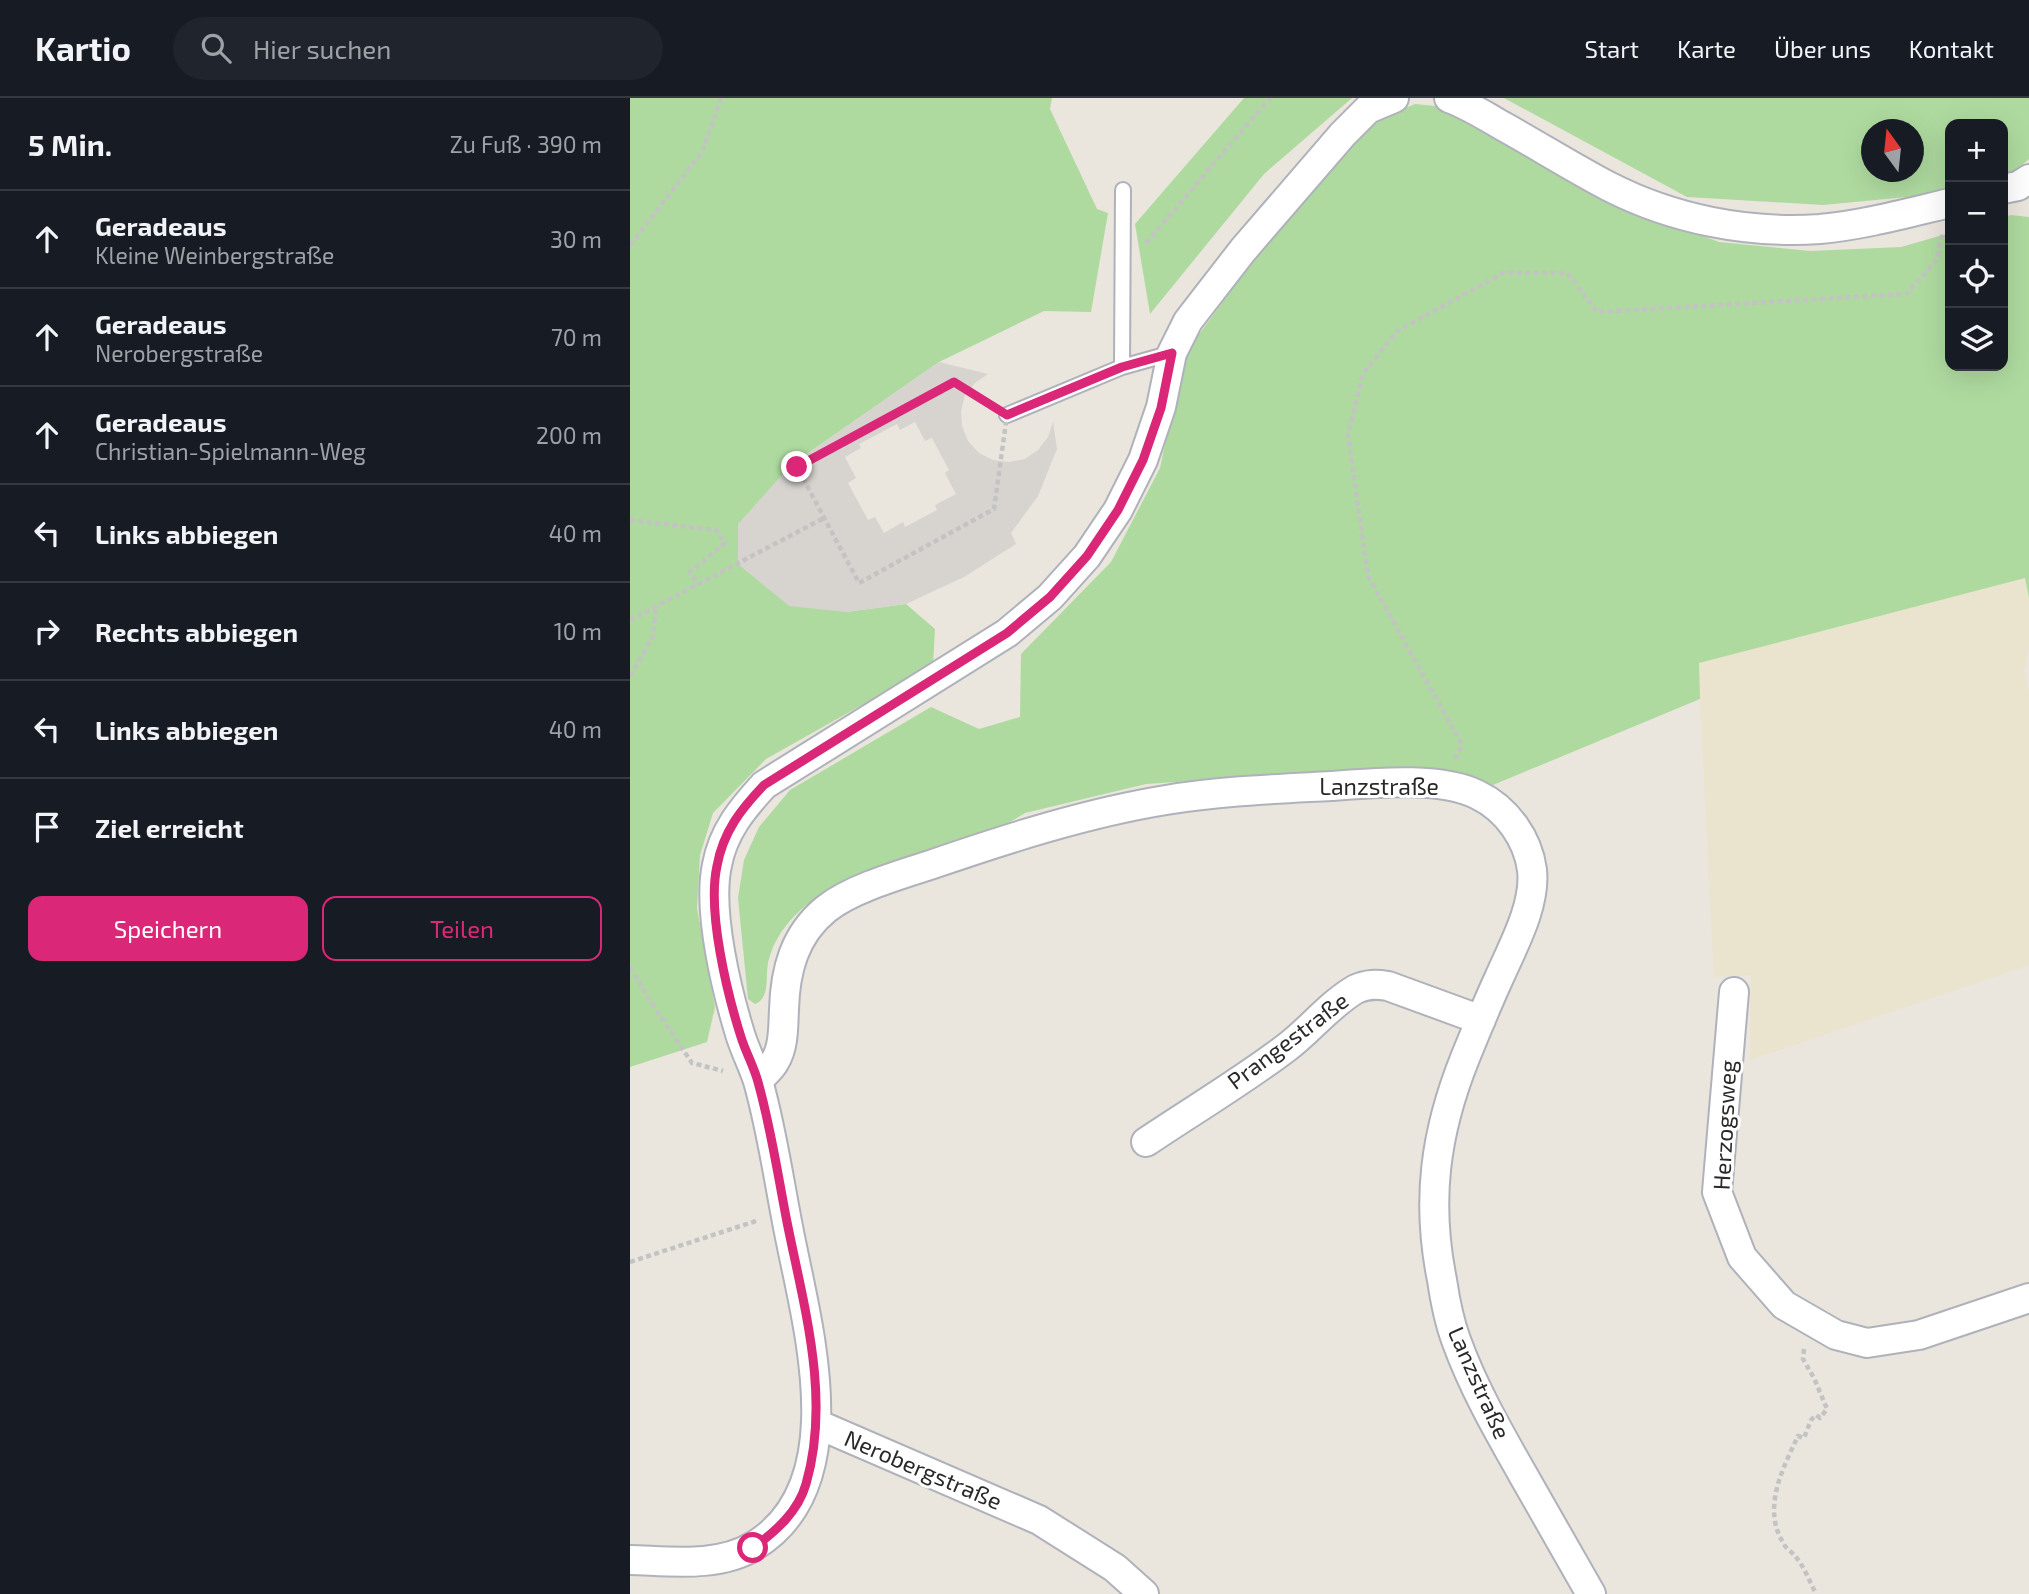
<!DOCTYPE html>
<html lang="de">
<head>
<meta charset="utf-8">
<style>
	:root { --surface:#171b24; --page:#20242c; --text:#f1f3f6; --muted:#9ea1a6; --line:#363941; --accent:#db2777 }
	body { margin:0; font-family:"Exo 2",sans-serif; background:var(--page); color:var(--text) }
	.controls { position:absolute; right:21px; top:21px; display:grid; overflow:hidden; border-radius:14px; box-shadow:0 7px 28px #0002 }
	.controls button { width:63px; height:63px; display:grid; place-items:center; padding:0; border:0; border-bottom:2px solid var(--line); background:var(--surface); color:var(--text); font:35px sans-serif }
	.compass { position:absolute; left:1231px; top:21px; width:63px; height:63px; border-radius:50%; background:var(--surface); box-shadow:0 7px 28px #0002; rotate:345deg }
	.stop { position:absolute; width:21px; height:21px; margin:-16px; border:5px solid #db2777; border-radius:50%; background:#fff }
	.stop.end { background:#db2777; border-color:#fff; box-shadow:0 2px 7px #0008 }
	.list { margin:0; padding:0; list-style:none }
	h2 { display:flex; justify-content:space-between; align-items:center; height:91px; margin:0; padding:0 28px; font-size:30px }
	h2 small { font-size:23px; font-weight:400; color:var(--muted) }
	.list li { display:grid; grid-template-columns:46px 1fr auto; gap:21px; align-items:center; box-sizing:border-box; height:98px; padding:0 28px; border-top:2px solid var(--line) }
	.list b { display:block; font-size:26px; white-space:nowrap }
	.list p { margin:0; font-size:23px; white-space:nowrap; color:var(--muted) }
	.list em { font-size:23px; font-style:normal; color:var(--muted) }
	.actions { display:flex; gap:14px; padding:21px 28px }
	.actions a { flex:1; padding:16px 0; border:2px solid var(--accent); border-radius:14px; text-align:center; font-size:24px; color:var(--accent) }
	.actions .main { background:var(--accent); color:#fff }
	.icon { flex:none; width:38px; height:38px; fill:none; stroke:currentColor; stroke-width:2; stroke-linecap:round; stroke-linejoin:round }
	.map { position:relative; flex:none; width:1399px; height:1496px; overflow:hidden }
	header { display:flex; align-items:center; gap:42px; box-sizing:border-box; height:98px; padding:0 35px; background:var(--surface); border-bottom:2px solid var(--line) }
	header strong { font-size:33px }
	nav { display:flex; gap:38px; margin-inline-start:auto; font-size:24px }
	.search { width:490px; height:63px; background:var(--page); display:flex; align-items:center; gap:18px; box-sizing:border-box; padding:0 24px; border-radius:38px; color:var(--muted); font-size:26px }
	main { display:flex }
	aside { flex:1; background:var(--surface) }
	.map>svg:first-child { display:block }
</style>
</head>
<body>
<header>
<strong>Kartio</strong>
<div class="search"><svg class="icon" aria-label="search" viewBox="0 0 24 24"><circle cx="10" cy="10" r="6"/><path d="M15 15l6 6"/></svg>Hier suchen</div>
<nav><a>Start</a><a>Karte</a><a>Über uns</a><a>Kontakt</a></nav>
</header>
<main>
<aside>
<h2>5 Min.<small>Zu Fuß · 390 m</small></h2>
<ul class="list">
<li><svg class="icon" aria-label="ahead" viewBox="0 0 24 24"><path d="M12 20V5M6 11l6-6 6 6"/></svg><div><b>Geradeaus</b><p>Kleine Weinbergstraße</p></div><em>30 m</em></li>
<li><svg class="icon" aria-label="ahead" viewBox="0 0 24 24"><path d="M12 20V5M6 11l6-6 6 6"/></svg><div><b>Geradeaus</b><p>Nerobergstraße</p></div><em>70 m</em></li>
<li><svg class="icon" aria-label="ahead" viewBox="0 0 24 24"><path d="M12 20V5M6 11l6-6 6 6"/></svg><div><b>Geradeaus</b><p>Christian-Spielmann-Weg</p></div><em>200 m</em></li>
<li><svg class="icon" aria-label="left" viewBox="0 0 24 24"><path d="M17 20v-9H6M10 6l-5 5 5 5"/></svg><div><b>Links abbiegen</b></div><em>40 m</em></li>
<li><svg class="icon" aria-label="right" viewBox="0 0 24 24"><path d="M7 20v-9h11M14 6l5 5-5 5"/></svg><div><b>Rechts abbiegen</b></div><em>10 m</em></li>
<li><svg class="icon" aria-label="left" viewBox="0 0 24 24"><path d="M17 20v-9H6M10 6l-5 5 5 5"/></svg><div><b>Links abbiegen</b></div><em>40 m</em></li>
<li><svg class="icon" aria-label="arrive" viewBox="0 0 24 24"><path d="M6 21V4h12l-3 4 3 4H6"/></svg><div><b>Ziel erreicht</b></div></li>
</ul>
<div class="actions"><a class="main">Speichern</a><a>Teilen</a></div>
</aside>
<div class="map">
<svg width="1399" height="1496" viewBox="0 0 1399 1496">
	<rect width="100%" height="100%" fill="#eae5dd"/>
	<path fill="#eae3ce" d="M 1395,480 L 1399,500 L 1399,550 L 1394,573 L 1399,595 L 1399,867 L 1120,962 L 1121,877 L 1084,879 L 1068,565 Z"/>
	<path fill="#aeda9f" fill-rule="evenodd" d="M 0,0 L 422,0 L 420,11 L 467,111 L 478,115 L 461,214 L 414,213 L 309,264 L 161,367 L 216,514 L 276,506 L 305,531 L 303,567 L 136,661 L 83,715 L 70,757 L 67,810 L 85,909 L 77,944 L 0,969 Z
		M 614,0 L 722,0 L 634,76 L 520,216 L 505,126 Z
		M 874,0 L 1399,0 L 1399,61 L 1383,75 L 1373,78 L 1373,26 L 1320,26 L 1320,93 L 1308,96 L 1193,107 L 1057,99 ZM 1241,32 L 1283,32 L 1283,74 L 1241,74 Z
		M 785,6 L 816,9 L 985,104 L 1089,144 L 1180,153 L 1271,149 L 1320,135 L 1320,268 L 1373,268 L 1373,119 L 1381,117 L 1399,119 L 1399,500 L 1395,480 L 1069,565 L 1070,601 L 863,687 L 850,681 L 802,676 L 637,678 L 516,686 L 395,715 L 370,730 L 204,788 C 175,805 148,828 139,861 C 134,876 142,899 125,906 L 118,901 L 108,800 L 114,762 L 129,729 L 160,692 L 301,609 L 349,631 L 390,619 L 391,556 L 481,464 L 530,370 L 553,258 L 682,83 L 746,22 Z"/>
	<path fill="#d7d4cf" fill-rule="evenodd" d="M 309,264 L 358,276 L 345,285 L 335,297 L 331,313 L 332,328 L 338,343 L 349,355 L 363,362 L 379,364 L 395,361 L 408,352 L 418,339 L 423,324 L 427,351 L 408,398 L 381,435 L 386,446 L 334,479 L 276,506 L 216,514 L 159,508 L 108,466 L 108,426 L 161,367 ZM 285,324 L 295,343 L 302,340 L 319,372 L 315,375 L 326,396 L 305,407 L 307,412 L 275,429 L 273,424 L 254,435 L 245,419 L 238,422 L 218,385 L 226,380 L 215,359 L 231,350 L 229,346 L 267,326 L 270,332 Z"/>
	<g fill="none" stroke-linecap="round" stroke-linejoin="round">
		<defs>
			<path id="service" d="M 492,269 L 493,92
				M 377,317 L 492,269 L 542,255"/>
			<path id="minor" d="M 819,0 C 838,7 854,17 871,27 C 907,47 942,69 978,88 C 1042,121 1117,136 1190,131 C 1234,127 1277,115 1320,105
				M 1373,91 L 1388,88 L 1399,81
				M 1104,894 L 1087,1094 L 1112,1159 L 1154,1207 L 1206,1237 L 1237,1245 L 1289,1237 L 1399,1200
				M 128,982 C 134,976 141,971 145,963 C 154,948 153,929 154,912 C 155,873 164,837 196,811 C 221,791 269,777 300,767 C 376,741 456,715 536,702 C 590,693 646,691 701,688 C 743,685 810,678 848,697 C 877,711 898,741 902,772 C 906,807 883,848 869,880 C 857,906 846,933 835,960 C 805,1035 796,1103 812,1182 C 815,1202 819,1223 826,1242 C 843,1289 867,1331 892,1375 C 915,1415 938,1456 961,1496
				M 516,1044 C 562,1013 611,984 656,950 C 680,932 700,906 726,891 C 737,886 746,886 758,888 L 851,922
				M 187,1326 L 409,1422 L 485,1470 L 514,1496
				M 0,1462 C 40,1463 88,1470 124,1448 C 225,1387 177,1227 159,1134 C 149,1084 142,1032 128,983 C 123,968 116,954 111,939 C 97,894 77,813 87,767 C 93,734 112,711 134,687 L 377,535 L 420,499 L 457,458 L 488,412 L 513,362 L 531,309 L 542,255 L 558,223 L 613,152 L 713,36 L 738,11 L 764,0"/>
		</defs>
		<use href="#service" stroke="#b0b2bb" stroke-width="18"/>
		<use href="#minor" stroke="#b0b2bb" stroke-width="32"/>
		<path stroke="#c3c3c3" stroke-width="4.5" stroke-dasharray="5 3.5" stroke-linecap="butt" d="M 516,145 L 640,0
			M 0,147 L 72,54 L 91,0
			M 324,284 L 377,317 L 364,411 L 229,485 L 167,369 Z
			M 0,422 L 86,432 L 95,445 L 60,474 L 68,486
			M 0,522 L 194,420
			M 0,578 L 23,538 L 26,509
			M 825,661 L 832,647 L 738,478 L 718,337 L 733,276 L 766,234 L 873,175 L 937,175 L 967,214 L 1277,196 L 1307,161 L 1313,135
			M 0,869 L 20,903 L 62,965 L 93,973
			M 0,1164 L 129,1122
			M 1174,1251 L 1173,1261 L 1184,1280 L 1197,1311 L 1190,1320 L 1186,1317 L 1181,1322 L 1174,1340 L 1168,1338 C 1153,1370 1131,1411 1154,1446 C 1156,1451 1162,1454 1165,1458 C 1174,1468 1180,1484 1186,1496"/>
		<use href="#service" stroke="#fff" stroke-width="14"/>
		<use href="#minor" stroke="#fff" stroke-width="28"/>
	</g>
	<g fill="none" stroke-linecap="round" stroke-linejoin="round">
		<path stroke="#db2777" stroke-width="9" d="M 123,1450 C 146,1433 168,1414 176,1386 C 201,1300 174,1209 157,1124 C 148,1078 141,1030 128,984 C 124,969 116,955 111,939 C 97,895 77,813 87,768 C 93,734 111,711 134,687 L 377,535 L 420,499 L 457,458 L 488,412 L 513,362 L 531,310 L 542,255 L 492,269 L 377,317 L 324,284 L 167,369"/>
	</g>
	<g text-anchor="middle" stroke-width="6" stroke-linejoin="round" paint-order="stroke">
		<g font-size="23" fill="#292929" stroke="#fff">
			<text x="749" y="697">Lanzstraße</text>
			<text transform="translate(658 943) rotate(-37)" y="8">Prangestraße</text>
			<text transform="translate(1095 1027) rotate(-87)" y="8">Herzogsweg</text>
			<text transform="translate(849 1285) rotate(66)" y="8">Lanzstraße</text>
			<text transform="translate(293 1372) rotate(23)" y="8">Nerobergstraße</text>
		</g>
	</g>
</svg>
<div class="controls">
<button>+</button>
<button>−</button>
<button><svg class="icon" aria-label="locate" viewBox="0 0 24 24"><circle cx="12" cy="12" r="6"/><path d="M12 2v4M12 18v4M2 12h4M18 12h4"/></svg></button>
<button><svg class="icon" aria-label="layers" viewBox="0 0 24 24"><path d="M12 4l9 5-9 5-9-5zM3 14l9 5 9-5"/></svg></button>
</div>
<svg class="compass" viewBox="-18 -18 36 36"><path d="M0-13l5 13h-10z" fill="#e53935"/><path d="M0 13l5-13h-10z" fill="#9ea1a6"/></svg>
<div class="stop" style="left:123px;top:1450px"></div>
<div class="stop end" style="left:167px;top:369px"></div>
</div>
</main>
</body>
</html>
